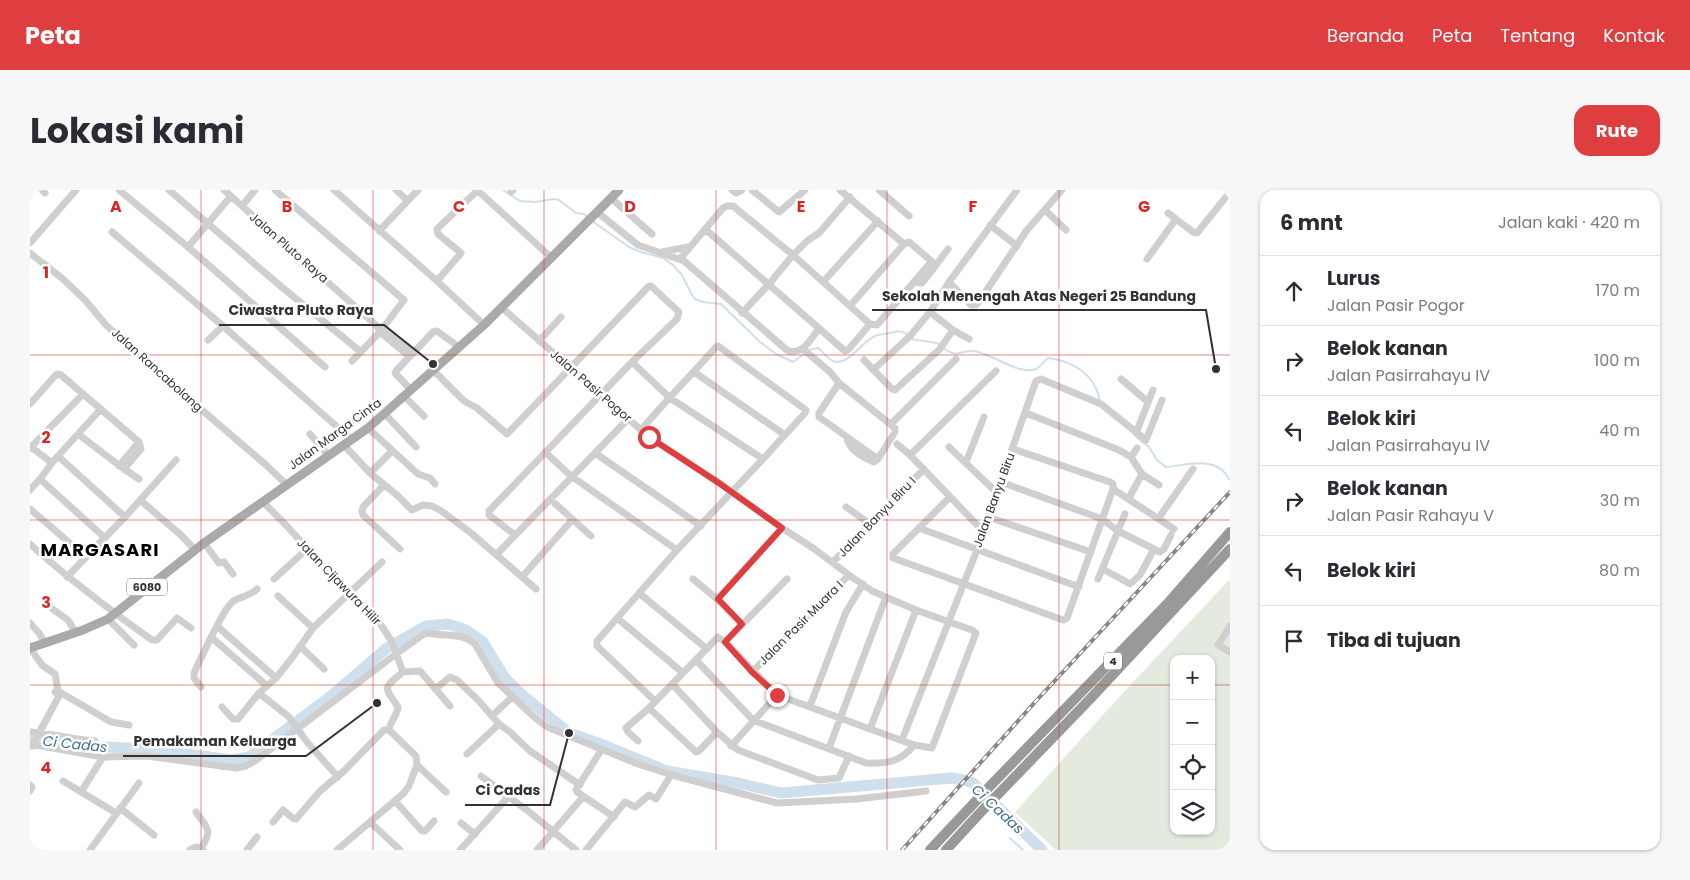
<!DOCTYPE html>
<html lang="id">
<head>
<meta charset="utf-8">
<style>
	:root { --surface:#fff; --page:#f7f7f7; --text:#2b2b33; --muted:#7c7c81; --line:#e1e1e2; --accent:#de3e3f }
	body { margin:0; font-family:Poppins,sans-serif; background:var(--page); color:var(--text) }
	.controls { position:absolute; right:15px; bottom:15px; display:grid; overflow:hidden; border-radius:10px; box-shadow:0 1px 4px #0004 }
	.controls button { width:45px; height:45px; display:grid; place-items:center; padding:0; border:0; border-bottom:1px solid var(--line); background:var(--surface); color:var(--text); font:25px sans-serif }
	.stop { position:absolute; width:15px; height:15px; margin:-11px; border:4px solid #de3e3f; border-radius:50%; background:#fff }
	.stop.end { background:#de3e3f; border-color:#fff; box-shadow:0 1px 5px #0008 }
	.list { margin:0; padding:0; list-style:none }
	h2 { display:flex; justify-content:space-between; align-items:center; height:65px; margin:0; padding:0 20px; font-size:21px }
	h2 small { font-size:16px; font-weight:400; color:var(--muted) }
	.list li { display:grid; grid-template-columns:32px 1fr auto; gap:15px; align-items:center; box-sizing:border-box; height:70px; padding:0 20px; border-top:1px solid var(--line) }
	.list b { display:block; font-size:19px; white-space:nowrap }
	.list p { margin:0; font-size:16px; white-space:nowrap; color:var(--muted) }
	.list em { font-size:16px; font-style:normal; color:var(--muted) }
	.icon { flex:none; width:28px; height:28px; fill:none; stroke:currentColor; stroke-width:2; stroke-linecap:round; stroke-linejoin:round }
	.map { position:relative; flex:none; width:1200px; height:660px; overflow:hidden; border-radius:15px }
	header { display:flex; align-items:center; gap:30px; box-sizing:border-box; height:70px; padding:0 25px; background:var(--accent); color:#fff }
	header strong { font-size:24px }
	nav { display:flex; gap:28px; margin-inline-start:auto; font-size:18px }
	.intro { display:flex; align-items:center; justify-content:space-between; box-sizing:border-box; height:120px; padding:0 30px }
	h1 { margin:0; font-size:35px }
	.button { padding:12px 22px; border-radius:15px; background:var(--accent); color:#fff; font-size:18px; font-weight:700 }
	main { display:flex; gap:30px; padding:0 30px }
	aside { flex:1; background:var(--surface); border-radius:15px; box-shadow:0 1px 4px #0004 }
	.map>svg:first-child { display:block }
</style>
</head>
<body>
<header>
<strong>Peta</strong>
<nav><a>Beranda</a><a>Peta</a><a>Tentang</a><a>Kontak</a></nav>
</header>
<div class="intro"><h1>Lokasi kami</h1><a class="button">Rute</a></div>
<main>
<div class="map">
<svg width="1200" height="660" viewBox="0 0 1200 660">
	<rect width="100%" height="100%" fill="#fff"/>
	<path fill="#e4ebde" fill-rule="evenodd" d="M 1200,389 L 1200,660 L 1026,660 L 985,622 L 1091,505 ZM 1144,469 L 1181,469 L 1181,641 L 1144,641 Z"/>
	<g fill="none" stroke-linecap="round" stroke-linejoin="round">
		<path stroke="#cfdfec" stroke-width="2" d="M 473,0 L 490,11 L 505,12 L 524,9 L 529,10 L 546,23 L 554,24 L 558,28
			M 562,31 L 599,57 L 611,62 L 633,68 L 643,75 L 652,85 L 662,105 L 665,109 L 673,112 L 691,114 L 730,152 L 746,164 L 763,172 L 775,163
			M 881,149 L 907,153 L 910,155
			M 913,158 C 929,169 929,160 943,161 C 960,162 989,186 1006,179 C 1010,177 1015,171 1018,168 C 1043,171 1065,184 1070,211
			M 779,160 L 788,158 C 792,161 798,169 803,171 C 818,177 832,151 845,146 C 849,144 855,144 860,143 C 867,141 872,140 878,145
			M 1106,247 L 1119,257 L 1127,270 L 1136,277 C 1158,275 1187,265 1199,289
			M 980,648 L 993,660"/>
		<path stroke="#cfdfec" stroke-width="11" d="M 0,549 L 56,556 L 118,559 L 202,570 L 219,567 L 300,507 L 357,458 L 396,436 L 418,434 L 436,440 L 453,452 L 475,488 L 490,503 L 539,543 L 571,554 L 637,581 L 708,593 L 751,603 L 921,588 L 934,590 L 943,593 L 1012,660"/>
		<path stroke="#cfcfcf" stroke-width="7" d="M 12,0 L 15,3
			M 89,0 L 158,57
			M 139,0 L 248,94 L 331,162
			M 194,0 L 347,136 L 350,142 L 379,166
			M 245,0 L 374,110 L 350,142 L 322,171
			M 304,0 L 407,91 L 454,135
			M 366,0 L 378,11
			M 447,0 L 522,68
			M 702,0 L 706,3 L 712,0
			M 722,0 L 749,22 L 775,0
			M 810,0 L 874,54 L 879,52 L 906,75 L 918,59
			M 849,0 L 879,26
			M 481,2 L 483,0
			M 201,6 L 158,57 L 295,177
			M 581,8 L 622,44
			M 212,16 L 225,0
			M 1015,20 L 1036,40
			M 567,22 L 608,55 L 654,71 L 758,161 C 773,165 781,149 789,138
			M 1138,23 L 1163,42 L 1167,43 L 1200,2
			M 960,35 L 987,56
			M 675,39 L 815,161 L 818,160 L 840,134
			M 349,41 L 388,0
			M 82,42 L 193,136 L 322,250
			M 0,53 L 46,0
			M 632,62 L 658,57
			M 0,63 L 33,89 L 55,110 L 76,135 L 109,166 L 235,274 L 257,295
			M 650,69 L 693,18 L 697,16 L 703,16 L 763,65 L 840,134 L 847,135 L 901,72
			M 1117,69 L 1146,29
			M 407,91 L 431,63 L 408,44 L 407,39 L 447,1
			M 793,92 L 848,31
			M 884,92 L 892,93 L 906,75
			M 919,92 L 941,115 L 946,115 L 948,113 L 997,40 L 1032,0
			M 820,116 L 874,54
			M 471,117 L 619,247 L 689,293 L 752,338 L 783,358 L 819,385 L 842,401 L 886,420 L 942,440 L 946,443 L 902,558 L 884,555 L 747,505 L 695,452 L 688,447 L 619,518 L 666,562 L 669,561 L 687,542
			M 712,123 L 739,94 L 763,65 L 777,51 L 789,43 L 820,7
			M 350,137 L 353,137 L 383,162
			M 923,140 L 939,149
			M 178,150 L 193,136
			M 509,151 L 531,127
			M 773,159 L 800,182 L 809,193 L 865,238 L 865,242 L 848,269 L 789,227 L 789,223 L 809,193
			M 834,170 L 861,198 L 865,200 L 909,160 L 923,140 L 900,122 L 919,92 L 987,0
			M 602,172 L 640,208 L 733,269 L 775,223 L 776,220 L 688,156 L 686,157 C 661,185 635,212 611,240
			M 403,180 L 434,211 L 447,218 L 477,244 L 619,96 L 621,96 L 649,122 L 647,129 L 602,172 L 459,321 L 459,325 L 485,345
			M 843,180 L 880,146 L 900,122
			M 664,182 L 755,245
			M 1091,189 L 1118,212
			M 381,200 L 365,183 L 366,181 L 403,142 L 407,141 L 429,157
			M 374,206 L 394,226
			M 0,214 L 24,187 L 27,184 L 31,185 L 109,252 L 89,276
			M 71,219 L 48,244 L 94,279 L 111,259 L 109,252
			M 996,223 L 1089,260 L 1101,267 L 1112,284 L 1100,306
			M 355,224 L 386,257
			M 861,234 L 926,169
			M 338,238 L 388,284 L 400,288 L 405,294
			M 1106,243 L 1123,200
			M 280,244 L 299,266
			M 817,247 C 817,259 834,268 844,272 L 848,269
			M 867,254 L 880,265
			M 314,255 L 340,283 L 368,306 L 382,320 L 393,315 L 402,316 L 413,322 L 441,343 L 506,399
			M 0,256 L 22,273 L 28,266 L 95,327 L 56,367 L 0,319
			M 919,257 L 966,302
			M 0,258 L 53,204
			M 983,259 L 1080,292 L 1083,294 L 1083,299
			M 515,262 L 541,286 L 647,360
			M 565,263 L 671,336
			M 28,266 L 48,244
			M 1101,267 L 1107,258
			M 936,272 L 954,227
			M 94,279 L 109,289
			M 340,283 L 362,261
			M 1112,284 L 1129,295
			M 10,289 L 22,273
			M 971,292 L 1072,329 L 1088,341 L 1130,362 L 1134,359 L 1141,345
			M 354,295 L 333,317 L 332,321 L 333,325 L 370,359
			M 1083,299 L 1144,339
			M 0,300 L 10,289 L 75,348
			M 920,307 L 863,364 L 863,368 L 1033,430 L 1037,428 L 1083,299
			M 520,309 L 561,346
			M 110,310 L 151,345 L 165,360
			M 233,312 L 256,335 L 294,377 L 345,426 L 361,450 L 373,482 C 352,499 354,496 368,517 C 367,526 360,532 359,540 L 386,566 L 387,575 L 379,596 L 374,603 L 307,660
			M 816,317 L 840,334
			M 95,327 L 146,270
			M 958,327 L 1061,362
			M 1128,329 L 1163,279
			M 889,338 L 1049,397
			M 952,340 L 880,265 L 966,181
			M 174,353 L 189,373 L 194,372 L 203,384
			M 0,354 C 39,389 80,420 122,450 L 127,450 L 147,428 L 161,438
			M 467,364 L 598,229
			M 803,372 L 894,279
			M 1073,379 L 1100,394 L 1110,385 L 1124,359
			M 37,387 L 56,367
			M 492,387 L 542,330
			M 244,389 L 276,360
			M 663,389 L 687,409
			M 1068,389 L 1095,324
			M 609,403 L 677,459
			M 248,406 L 283,438
			M 14,413 L 38,430 L 46,443
			M 587,428 L 652,482
			M 78,429 L 104,455
			M 0,433 L 9,443 L 15,453
			M 712,434 L 687,409 L 752,338
			M 187,436 L 246,488
			M 1200,436 L 1188,455 L 1200,462
			M 181,447 C 187,437 196,415 205,410 C 213,406 220,406 227,399
			M 695,452 L 757,389
			M 270,456 L 294,479
			M 0,458 L 12,475 L 25,484 L 28,501 L 81,532 L 99,535
			M 666,470 L 723,530 L 836,573 C 856,574 871,572 884,555
			M 373,482 L 390,481 L 420,516
			M 722,482 L 819,385
			M 642,494 L 687,542 L 708,560 L 788,590 L 809,588 L 819,566
			M 171,497 L 164,488 L 164,483 L 181,447 L 237,496
			M 405,499 L 420,487 L 427,490 L 448,510 L 469,534 L 480,542 L 500,561 L 550,595
			M 229,503 L 259,527 L 277,552 L 308,587
			M 625,511 L 567,456 L 567,451 L 647,360 L 733,269
			M 780,516 L 816,422 L 833,394
			M 192,517 L 203,529 L 208,529 L 229,503 L 246,488 L 262,468 L 283,438 L 352,372
			M 462,526 L 482,507
			M 840,539 L 886,420
			M 0,542 C 22,543 43,550 65,551
			M 872,550 L 947,360 L 952,340 L 958,327 L 1006,191 L 1011,189 L 1071,214 L 1116,250 L 1132,210
			M 608,551 L 598,542 L 596,538 L 619,518
			M 0,554 L 73,567 L 117,566 L 206,578 L 216,576 L 225,571 L 366,464 L 394,444 L 399,443 C 415,447 432,442 445,454 L 468,493 L 503,526 L 517,537 L 608,574 L 642,585 L 747,613 L 827,609 L 896,601
			M 2,556 L 29,506 L 25,502
			M 701,556 L 747,505
			M 799,558 L 856,407
			M 572,559 L 546,600 L 547,602 L 584,627
			M 437,564 L 469,534
			M 387,575 L 416,602
			M 451,586 L 498,621 L 546,660
			M 33,591 L 86,623
			M 0,595 L 2,597 L 0,601
			M 51,602 L 73,567
			M 365,611 L 392,641 L 395,641 L 404,631
			M 90,618 L 124,645
			M 166,622 C 178,639 183,640 171,658
			M 243,632 L 253,620 L 264,629 L 266,629 L 290,601 L 314,581 L 354,540 L 359,540
			M 341,633 L 370,660
			M 431,633 L 445,644
			M 60,660 L 109,593
			M 160,660 L 166,657 L 173,660
			M 217,660 L 227,647
			M 430,660 L 478,607
			M 507,660 L 553,607
			M 556,660 L 595,612 L 605,617 L 619,605 L 626,609 L 641,585"/>
		<path stroke="#aaa" stroke-width="9" d="M 0,458 L 53,440 L 78,429 L 174,353 L 338,238 L 454,135 L 589,0"/>
		<path stroke="#999" stroke-width="10" d="M 900,660 L 961,595 L 1138,413 L 1200,342
			M 916,660 L 949,624 L 1061,508 L 1200,359"/>
		<defs>
			<path id="rail" d="M 872,660 L 1006,511 L 1200,302"/>
		</defs>
		<use href="#rail" stroke="#878787" stroke-width="4"/>
		<use href="#rail" stroke="#fff" stroke-width="2" stroke-dasharray="5.5" stroke-linecap="butt"/>
	</g>
	<g fill="none" stroke-linecap="round" stroke-linejoin="round">
		<path stroke="#de3e3f" stroke-width="6" d="M 619,247 L 689,293 L 752,338 L 688,409 L 712,434 L 695,452 L 722,482 L 747,505"/>
	</g>
	<path fill="none" stroke="#d62828" stroke-width="1" stroke-opacity="0.55" d="M 171,0 L 171,660M 343,0 L 343,660M 514,0 L 514,660M 686,0 L 686,660M 857,0 L 857,660M 1029,0 L 1029,660M 0,165 L 1200,165M 0,330 L 1200,330M 0,495 L 1144,495M 1181,495 L 1200,495"/>
	<g text-anchor="middle" stroke-width="5" stroke-linejoin="round" paint-order="stroke">
		<g fill="#fff" stroke="#707070" stroke-width="1">
			<rect x="97" y="388.5" width="40" height="17" rx="4"/>
			<rect x="1074" y="462.5" width="18" height="17" rx="4"/>
		</g>
		<g font-size="11" font-weight="bold" fill="#323232">
			<text x="117" y="401">6080</text>
			<text x="1083" y="475">4</text>
		</g>
		<g font-size="12" fill="#323232" stroke="#fff">
			<text transform="translate(259 58) rotate(41)" y="4">Jalan Pluto Raya</text>
			<text transform="translate(127 180) rotate(42)" y="4">Jalan Rancabolang</text>
			<text transform="translate(561 196) rotate(41)" y="4">Jalan Pasir Pogor</text>
			<text transform="translate(305 244) rotate(-36)" y="4">Jalan Marga Cinta</text>
			<text transform="translate(964 310) rotate(-70)" y="4">Jalan Banyu Biru</text>
			<text transform="translate(847 327) rotate(-46)" y="4">Jalan Banyu Biru I</text>
			<text transform="translate(309 392) rotate(46)" y="4">Jalan Cijawura Hilir</text>
			<text transform="translate(771 433) rotate(-45)" y="4">Jalan Pasir Muara I</text>
		</g>
		<g font-size="14" font-style="italic" fill="#426d92" stroke="#fff">
			<text transform="translate(45 554) rotate(6)" y="5">Ci Cadas</text>
			<text transform="translate(968 619) rotate(43)" y="5">Ci Cadas</text>
		</g>
		<g font-size="18" font-weight="bold" letter-spacing="1" fill="#000" stroke="#fff">
			<text x="70" y="366">MARGASARI</text>
		</g>
	</g>
	<g font-size="16" text-anchor="middle" font-weight="bold" fill="#d62828" stroke="#fff" stroke-width="5" stroke-linejoin="round" paint-order="stroke">
		<text x="86" y="22">A</text>
		<text x="257" y="22">B</text>
		<text x="429" y="22">C</text>
		<text x="600" y="22">D</text>
		<text x="771" y="22">E</text>
		<text x="943" y="22">F</text>
		<text x="1114" y="22">G</text>
		<text x="16" y="88">1</text>
		<text x="16" y="253">2</text>
		<text x="16" y="418">3</text>
		<text x="16" y="583">4</text>
	</g>
	<path fill="none" stroke="#323232" stroke-width="2" d="M1186 179L1176 120H842M403 174L354 135H189M347 513L276 566H93M539 543L520 615H435"/>
	<g fill="#323232" stroke="#fff" stroke-width="2">
		<circle cx="1186" cy="179" r="5"/>
		<circle cx="403" cy="174" r="5"/>
		<circle cx="347" cy="513" r="5"/>
		<circle cx="539" cy="543" r="5"/>
	</g>
	<g font-size="14" text-anchor="middle" font-weight="bold" fill="#323232" stroke="#fff" stroke-width="5" stroke-linejoin="round" paint-order="stroke">
		<text x="1009" y="111">Sekolah Menengah Atas Negeri 25 Bandung</text>
		<text x="271" y="125">Ciwastra Pluto Raya</text>
		<text x="185" y="556">Pemakaman Keluarga</text>
		<text x="478" y="605">Ci Cadas</text>
	</g>
</svg>
<div class="controls">
<button>+</button>
<button>−</button>
<button><svg class="icon" aria-label="locate" viewBox="0 0 24 24"><circle cx="12" cy="12" r="6"/><path d="M12 2v4M12 18v4M2 12h4M18 12h4"/></svg></button>
<button><svg class="icon" aria-label="layers" viewBox="0 0 24 24"><path d="M12 4l9 5-9 5-9-5zM3 14l9 5 9-5"/></svg></button>
</div>
<div class="stop" style="left:619px;top:247px"></div>
<div class="stop end" style="left:747px;top:505px"></div>
</div>
<aside>
<h2>6 mnt<small>Jalan kaki · 420 m</small></h2>
<ul class="list">
<li><svg class="icon" aria-label="ahead" viewBox="0 0 24 24"><path d="M12 20V5M6 11l6-6 6 6"/></svg><div><b>Lurus</b><p>Jalan Pasir Pogor</p></div><em>170 m</em></li>
<li><svg class="icon" aria-label="right" viewBox="0 0 24 24"><path d="M7 20v-9h11M14 6l5 5-5 5"/></svg><div><b>Belok kanan</b><p>Jalan Pasirrahayu IV</p></div><em>100 m</em></li>
<li><svg class="icon" aria-label="left" viewBox="0 0 24 24"><path d="M17 20v-9H6M10 6l-5 5 5 5"/></svg><div><b>Belok kiri</b><p>Jalan Pasirrahayu IV</p></div><em>40 m</em></li>
<li><svg class="icon" aria-label="right" viewBox="0 0 24 24"><path d="M7 20v-9h11M14 6l5 5-5 5"/></svg><div><b>Belok kanan</b><p>Jalan Pasir Rahayu V</p></div><em>30 m</em></li>
<li><svg class="icon" aria-label="left" viewBox="0 0 24 24"><path d="M17 20v-9H6M10 6l-5 5 5 5"/></svg><div><b>Belok kiri</b></div><em>80 m</em></li>
<li><svg class="icon" aria-label="arrive" viewBox="0 0 24 24"><path d="M6 21V4h12l-3 4 3 4H6"/></svg><div><b>Tiba di tujuan</b></div></li>
</ul>
</aside>
</main>
</body>
</html>
